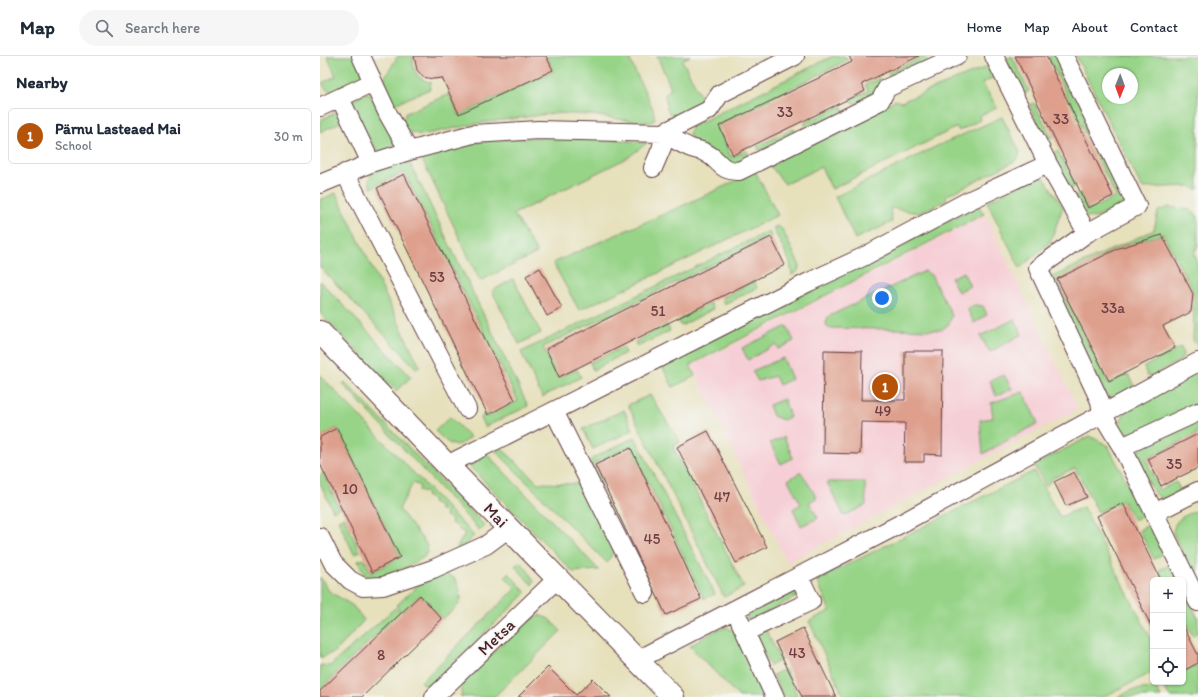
<!DOCTYPE html>
<html lang="en">
<head>
<meta charset="utf-8">
<style>
	:root { --surface:#fff; --page:#f6f6f7; --text:#1f2937; --muted:#747a83; --line:#e0e1e3; --accent:#b45309 }
	body { margin:0; font-family:Itim,sans-serif; background:var(--page); color:var(--text) }
	.controls { position:absolute; right:12px; bottom:12px; display:grid; overflow:hidden; border-radius:6px; box-shadow:0 1px 3px #0004 }
	.controls button { width:36px; height:36px; display:grid; place-items:center; padding:0; border:0; border-bottom:1px solid var(--line); background:var(--surface); color:var(--text); font:20px sans-serif }
	.compass { position:absolute; left:782px; top:12px; width:36px; height:36px; border-radius:50%; background:var(--surface); box-shadow:0 1px 3px #0004; rotate:181deg }
	.you { position:absolute; left:562px; top:242px; width:14px; height:14px; margin:-10px; border:3px solid #fff; border-radius:50%; background:#1a73e8; box-shadow:0 0 0 6px #1a73e833 }
	.badge { display:grid; place-items:center; width:26px; height:26px; border-radius:50%; background:var(--accent); color:#fff; font-size:13px; font-weight:700 }
	.pin { position:absolute; translate:-50% -50%; border:2px solid #fff; box-shadow:0 1px 4px #0006 }
	.list { margin:0; padding:0; list-style:none }
	h2 { display:flex; justify-content:space-between; align-items:center; height:52px; margin:0; padding:0 16px; font-size:17px }
	h2 small { font-size:13px; font-weight:400; color:var(--muted) }
	.list li { display:grid; grid-template-columns:26px 1fr auto; gap:12px; align-items:center; box-sizing:border-box; height:56px; margin:0 8px 8px; padding:0 8px; border:1px solid var(--line); border-radius:6px }
	.list b { display:block; font-size:15px; white-space:nowrap }
	.list p { margin:0; font-size:13px; white-space:nowrap; color:var(--muted) }
	.list em { font-size:13px; font-style:normal; color:var(--muted) }
	.icon { flex:none; width:22px; height:22px; fill:none; stroke:currentColor; stroke-width:2; stroke-linecap:round; stroke-linejoin:round }
	.map { position:relative; flex:none; width:878px; height:641px; overflow:hidden }
	header { display:flex; align-items:center; gap:24px; box-sizing:border-box; height:56px; padding:0 20px; background:var(--surface); border-bottom:1px solid var(--line) }
	header strong { font-size:19px }
	nav { display:flex; gap:22px; margin-inline-start:auto; font-size:14px }
	.search { width:280px; height:36px; background:var(--page); display:flex; align-items:center; gap:10px; box-sizing:border-box; padding:0 14px; border-radius:22px; color:var(--muted); font-size:15px }
	main { display:flex }
	aside { flex:1; background:var(--surface) }
	.map>svg:first-child { display:block }
</style>
</head>
<body>
<header>
<strong>Map</strong>
<div class="search"><svg class="icon" aria-label="search" viewBox="0 0 24 24"><circle cx="10" cy="10" r="6"/><path d="M15 15l6 6"/></svg>Search here</div>
<nav><a>Home</a><a>Map</a><a>About</a><a>Contact</a></nav>
</header>
<main>
<aside>
<h2>Nearby<small></small></h2>
<ul class="list">
<li><span class="badge">1</span><div><b>Pärnu Lasteaed Mai</b><p>School</p></div><em>30 m</em></li>
</ul>
</aside>
<div class="map">
<svg width="878" height="641" viewBox="0 0 878 641">
	<rect width="100%" height="100%" fill="#f6f6f2"/>
	<filter id="ink" filterUnits="userSpaceOnUse"><feTurbulence type="fractalNoise" baseFrequency=".025" numOctaves="2"/><feDisplacementMap in="SourceGraphic" scale="8" xChannelSelector="R" yChannelSelector="G"/><feConvolveMatrix kernelMatrix="1 2 1 2 8 2 1 2 1" color-interpolation-filters="sRGB"/></filter>
	<filter id="wash" filterUnits="userSpaceOnUse"><feTurbulence type="fractalNoise" baseFrequency=".012" numOctaves="4" result="noise"/><feDisplacementMap in="SourceGraphic" scale="16" xChannelSelector="R" yChannelSelector="G"/><feGaussianBlur stdDeviation="0.9" result="paint"/><feColorMatrix in="noise" values="0 0 0 0 0 0 0 0 0 0 0 0 0 0 0 0 0 1.4 0 .05"/><feComposite in="paint" operator="in"/></filter>
	<g filter="url(#wash)">
		<rect width="100%" height="100%" fill="#e6e0bb"/>
		<path fill="#f6cfd6" d="M 665,159 L 758,353 L 467,507 L 372,310 Z"/>
		<path fill="#97d488" stroke="#707a5a" fill-rule="evenodd" d="M 7,0 L 35,0 L 44,20 L 15,37 L 6,33 L 2,27 L 16,20 Z
			M 78,0 L 93,0 C 92,14 97,24 111,26 L 110,33 L 77,47 L 72,48 L 62,26 Z
			M 227,0 L 308,0 L 333,53 L 335,64 L 330,66 L 318,66 L 272,59 L 236,57 L 160,67 L 101,79 L 83,74 L 82,66 L 86,57 L 129,38 L 139,59 L 233,15 Z
			M 337,0 L 370,0 L 362,4 L 385,48 L 354,62 L 347,54 L 345,39 L 351,32 Z
			M 513,0 L 525,0 L 528,4 L 397,70 L 411,101 L 427,95 L 430,104 L 414,111 L 373,85 L 369,78 L 371,71 Z
			M 604,0 L 609,8 L 570,22 L 568,17 Z
			M 692,0 L 709,35 L 703,38 L 686,3 Z
			M 728,0 L 739,0 L 806,146 L 776,162 L 766,161 L 754,140 L 760,137 L 768,154 L 796,141 Z
			M 756,0 L 878,0 L 878,134 L 870,130 L 822,132 ZM 788,18 L 812,18 L 812,42 L 788,42 Z
			M 669,10 L 676,20 L 662,27 L 677,51 L 659,60 L 660,64 L 639,75 L 637,71 L 512,133 L 501,111 L 465,128 L 448,107 L 535,66 L 575,44 L 581,46 Z
			M 559,22 L 563,30 L 553,44 L 533,48 L 531,43 L 548,35 L 545,29 Z
			M 45,37 L 50,38 L 75,84 C 72,93 68,95 59,98 L 33,57 L 31,45 Z
			M 714,47 L 732,82 L 726,85 L 709,49 Z
			M 521,50 L 525,57 L 487,71 L 484,67 Z
			M 19,55 L 23,65 L 0,76 L 0,64 Z
			M 682,61 L 700,96 L 699,101 L 695,105 L 626,140 L 627,144 L 599,157 L 570,152 L 572,166 L 535,183 L 515,141 L 615,91 Z
			M 474,73 L 478,80 L 449,95 L 439,94 L 437,90 Z
			M 255,79 L 327,87 L 307,102 L 194,158 L 217,197 L 160,225 L 99,97 L 163,85 Z
			M 738,95 L 756,130 L 750,133 L 733,97 Z
			M 82,101 L 88,103 L 208,350 L 165,371 L 160,363 L 165,357 L 167,361 L 198,345 L 84,116 L 51,132 L 49,124 L 52,117 Z
			M 435,115 L 458,159 L 312,230 L 259,254 L 233,207 C 300,176 369,149 435,115 Z
			M 721,117 L 743,151 L 730,186 L 700,212 L 667,146 Z
			M 16,137 L 100,311 L 97,313 L 0,211 L 0,144 Z
			M 658,149 L 664,158 L 370,309 L 375,320 L 353,331 L 343,312 L 342,309 Z
			M 849,151 L 870,154 L 878,160 L 878,189 L 874,198 L 878,206 L 878,291 L 873,286 L 874,237 L 843,178 L 803,190 L 732,227 L 732,221 L 834,174 L 838,155 Z
			M 457,170 L 462,173 L 480,210 L 477,216 L 472,219 L 470,206 L 453,172 Z
			M 449,175 L 451,180 L 223,291 L 238,322 L 257,313 L 261,321 L 222,341 L 201,296 Z
			M 605,215 L 611,219 L 632,259 L 629,268 L 621,274 L 508,272 C 505,268 506,265 509,260 Z
			M 643,216 L 650,230 L 638,236 L 631,222 Z
			M 193,223 L 221,277 L 199,288 L 172,235 Z
			M 0,225 L 91,321 L 76,335 L 0,257 Z
			M 434,225 L 437,232 L 404,248 L 402,242 Z
			M 737,226 L 788,327 L 808,318 L 813,326 L 813,331 L 793,342 L 785,339 L 733,229 Z
			M 390,247 L 393,253 L 361,270 L 358,264 Z
			M 655,249 L 663,250 L 667,259 L 654,267 L 647,252 Z
			M 695,263 L 702,278 L 670,296 L 660,280 Z
			M 347,269 L 350,275 L 317,291 L 315,286 Z
			M 467,270 L 474,285 L 458,293 L 456,288 L 428,304 L 422,292 Z
			M 303,291 L 305,297 L 273,314 L 270,307 Z
			M 861,291 L 863,298 L 861,304 L 832,320 L 827,320 L 824,311 Z
			M 463,302 L 472,323 L 459,329 L 455,320 L 438,325 L 432,315 Z
			M 878,316 L 878,347 L 815,379 C 797,376 797,369 806,355 Z
			M 0,319 L 154,480 L 140,494 L 137,492 L 145,477 L 138,473 L 139,471 L 131,467 L 132,463 L 125,460 L 126,457 L 119,453 L 120,451 L 112,447 L 113,444 L 106,440 L 107,437 L 99,434 L 100,430 L 93,427 L 79,453 L 107,489 L 107,496 L 104,501 L 64,524 L 47,524 L 38,505 L 44,503 L 51,517 L 80,501 L 17,372 L 0,381 Z
			M 684,319 L 692,333 L 676,340 L 670,325 Z
			M 25,326 L 164,469 L 159,474 L 23,328 Z
			M 703,336 L 718,367 L 663,398 L 660,364 L 673,362 L 671,347 Z
			M 330,339 L 360,386 L 353,391 L 424,531 L 404,541 L 308,349 Z
			M 464,343 L 470,361 L 463,364 L 453,360 L 449,349 Z
			M 304,354 L 313,374 L 273,393 L 263,373 Z
			M 130,361 L 150,381 C 134,396 128,387 115,375 Z
			M 878,363 L 878,377 L 826,403 L 839,434 L 856,426 L 861,435 L 845,443 L 835,438 L 820,410 L 818,403 L 819,395 L 822,391 Z
			M 770,380 L 788,390 L 824,459 L 814,464 L 803,445 L 778,456 L 755,412 L 733,422 L 726,430 L 714,409 Z
			M 315,381 L 395,538 L 384,543 L 311,390 L 273,408 L 282,425 L 277,427 L 269,407 L 273,402 Z
			M 464,381 L 473,402 L 461,408 L 450,387 Z
			M 172,391 L 180,391 L 218,427 L 261,428 L 294,495 L 287,507 Z
			M 165,396 L 279,514 L 253,516 L 150,411 Z
			M 714,415 L 740,461 L 763,451 L 833,587 L 833,616 L 783,641 L 524,641 L 489,565 L 510,555 L 497,524 Z
			M 481,416 L 497,442 L 489,446 L 498,462 L 481,470 L 473,453 L 481,448 L 468,424 Z
			M 3,417 L 19,452 L 13,455 L 0,427 L 0,419 Z
			M 507,426 L 545,426 L 546,449 L 524,460 Z
			M 878,454 L 878,529 L 853,477 C 855,461 865,460 878,454 Z
			M 24,461 L 40,496 L 34,498 L 18,464 Z
			M 831,468 L 846,496 L 834,503 L 819,474 Z
			M 200,506 L 208,515 L 214,525 L 212,529 L 195,510 Z
			M 850,509 L 858,524 L 844,524 L 839,514 Z
			M 111,517 C 126,517 137,518 140,535 C 141,539 141,543 139,547 C 136,553 128,558 122,563 L 100,539 L 82,556 L 76,550 Z
			M 189,517 L 206,537 L 108,632 L 101,626 L 196,532 L 185,521 Z
			M 0,521 L 9,535 L 33,550 L 44,564 L 20,591 L 12,597 L 0,602 Z
			M 475,534 L 478,540 L 429,565 L 426,561 L 429,555 L 468,535 Z
			M 869,545 L 878,562 L 878,577 L 873,580 L 863,561 L 863,548 Z
			M 75,552 L 80,556 L 0,633 L 0,609 L 10,610 Z
			M 219,559 L 229,563 L 241,575 L 174,641 L 141,641 L 142,626 L 204,567 Z
			M 407,571 L 418,578 L 448,641 L 419,641 L 370,590 L 394,575 Z
			M 446,574 L 461,604 L 450,610 L 434,579 Z
			M 878,609 L 878,641 L 850,641 L 841,626 L 863,626 L 863,616 Z
			M 465,613 L 478,641 L 464,641 L 453,619 Z
			M 836,632 L 841,641 L 798,641 L 812,634 Z"/>
		<g id="blocks">
			<path fill="#de9f8c" d="M 94,0 L 226,0 L 233,14 L 139,58 L 122,22 L 113,23 L 103,21 L 97,14 Z
				M 529,0 L 599,0 L 542,28 L 545,35 L 413,99 L 399,70 L 532,6 Z
				M 695,0 L 726,0 L 793,140 L 768,152 Z
				M 84,118 L 195,344 L 168,359 L 57,132 Z
				M 842,179 L 873,238 L 871,256 L 843,270 L 855,292 L 789,325 L 737,223 L 799,192 Z
				M 451,181 L 465,209 L 239,321 L 226,293 Z
				M 220,212 L 242,252 L 227,260 L 206,220 Z
				M 504,294 L 542,295 L 541,344 L 585,344 L 585,295 L 623,295 L 622,399 L 604,398 L 604,406 L 584,406 L 585,367 L 541,366 L 540,398 L 503,397 Z
				M 17,372 L 80,501 L 52,516 L 0,408 L 0,381 Z
				M 388,375 L 447,491 L 416,507 L 357,391 Z
				M 878,378 L 878,412 L 841,430 L 828,403 Z
				M 311,392 L 381,543 L 346,559 L 275,409 Z
				M 754,416 L 767,441 L 746,450 L 734,426 Z
				M 803,447 L 841,524 L 833,524 L 833,574 L 777,460 Z
				M 100,539 L 122,563 L 42,641 L 0,641 L 0,635 Z
				M 863,569 L 878,599 L 878,607 L 863,615 Z
				M 483,572 L 516,641 L 482,641 L 465,607 L 455,586 Z
				M 228,611 L 256,639 L 273,623 L 291,641 L 198,641 Z"/>
		</g>
	</g>
	<g filter="url(#ink)">
		<use href="#blocks" fill-opacity="0" stroke="#613c41" stroke-width="1"/>
		<g fill="none" stroke-linecap="round" stroke-linejoin="round">
			<defs>
				<path id="minor" d="M 41,0 L 68,58 L 89,95
					M 674,0 L 728,108
					M 20,42 L 51,107
					M 0,51 L 53,26
					M 333,112 L 342,91 L 343,77 C 352,82 361,88 371,92 C 376,94 382,94 386,97 C 402,105 397,114 419,115 L 560,45 L 567,32 L 637,0
					M 25,117 L 147,353
					M 0,128 L 51,107 L 89,95 L 153,78 L 218,74 L 343,77 L 389,54 L 400,38 L 475,0
					M 767,177 L 718,212 L 780,345 L 782,358 L 802,391 L 878,546
					M 234,355 L 325,537
					M 802,391 L 878,356
					M 127,409 L 489,226 L 543,201 L 648,145 L 728,108 L 767,177 L 817,150 L 744,0
					M 834,457 L 878,435
					M 0,481 L 13,507 L 30,524 L 43,531 L 63,530 L 113,513 L 166,489 L 189,472
					M 420,565 L 455,641
					M 425,576 L 491,545 L 479,520
					M 317,604 L 582,467 L 878,306
					M 114,641 L 238,522"/>
				<path id="tertiary" d="M 0,276 L 127,409 L 353,641"/>
			</defs>
			<use href="#minor" stroke="#613c41" stroke-width="20"/>
			<use href="#tertiary" stroke="#613c41" stroke-width="24"/>
			<use href="#minor" stroke="#fff" stroke-width="18"/>
			<use href="#tertiary" stroke="#fff" stroke-width="22"/>
		</g>
	</g>
	<g text-anchor="middle" stroke-width="3.5" stroke-linejoin="round" paint-order="stroke">
		<g font-size="15" fill="#6f3f43">
			<text x="465" y="61">33</text>
			<text x="741" y="68">33</text>
			<text x="117" y="226">53</text>
			<text x="793" y="257">33a</text>
			<text x="338" y="260">51</text>
			<text x="563" y="360">49</text>
			<text x="854" y="413">35</text>
			<text x="30" y="438">10</text>
			<text x="402" y="446">47</text>
			<text x="332" y="488">45</text>
			<text x="477" y="602">43</text>
			<text x="61" y="604">8</text>
		</g>
		<g font-size="17" fill="#4a1f2b" stroke="#f6f6f2">
			<text transform="translate(176 459) rotate(46)" y="6">Mai</text>
			<text transform="translate(176 581) rotate(-44)" y="6">Metsa</text>
		</g>
	</g>
</svg>
<div class="controls">
<button>+</button>
<button>−</button>
<button><svg class="icon" aria-label="locate" viewBox="0 0 24 24"><circle cx="12" cy="12" r="6"/><path d="M12 2v4M12 18v4M2 12h4M18 12h4"/></svg></button>
</div>
<svg class="compass" viewBox="-18 -18 36 36"><path d="M0-13l5 13h-10z" fill="#e53935"/><path d="M0 13l5-13h-10z" fill="#747a83"/></svg>
<div class="you"></div>
<div class="pin badge" style="left:565px;top:331px">1</div>
</div>
</main>
</body>
</html>
